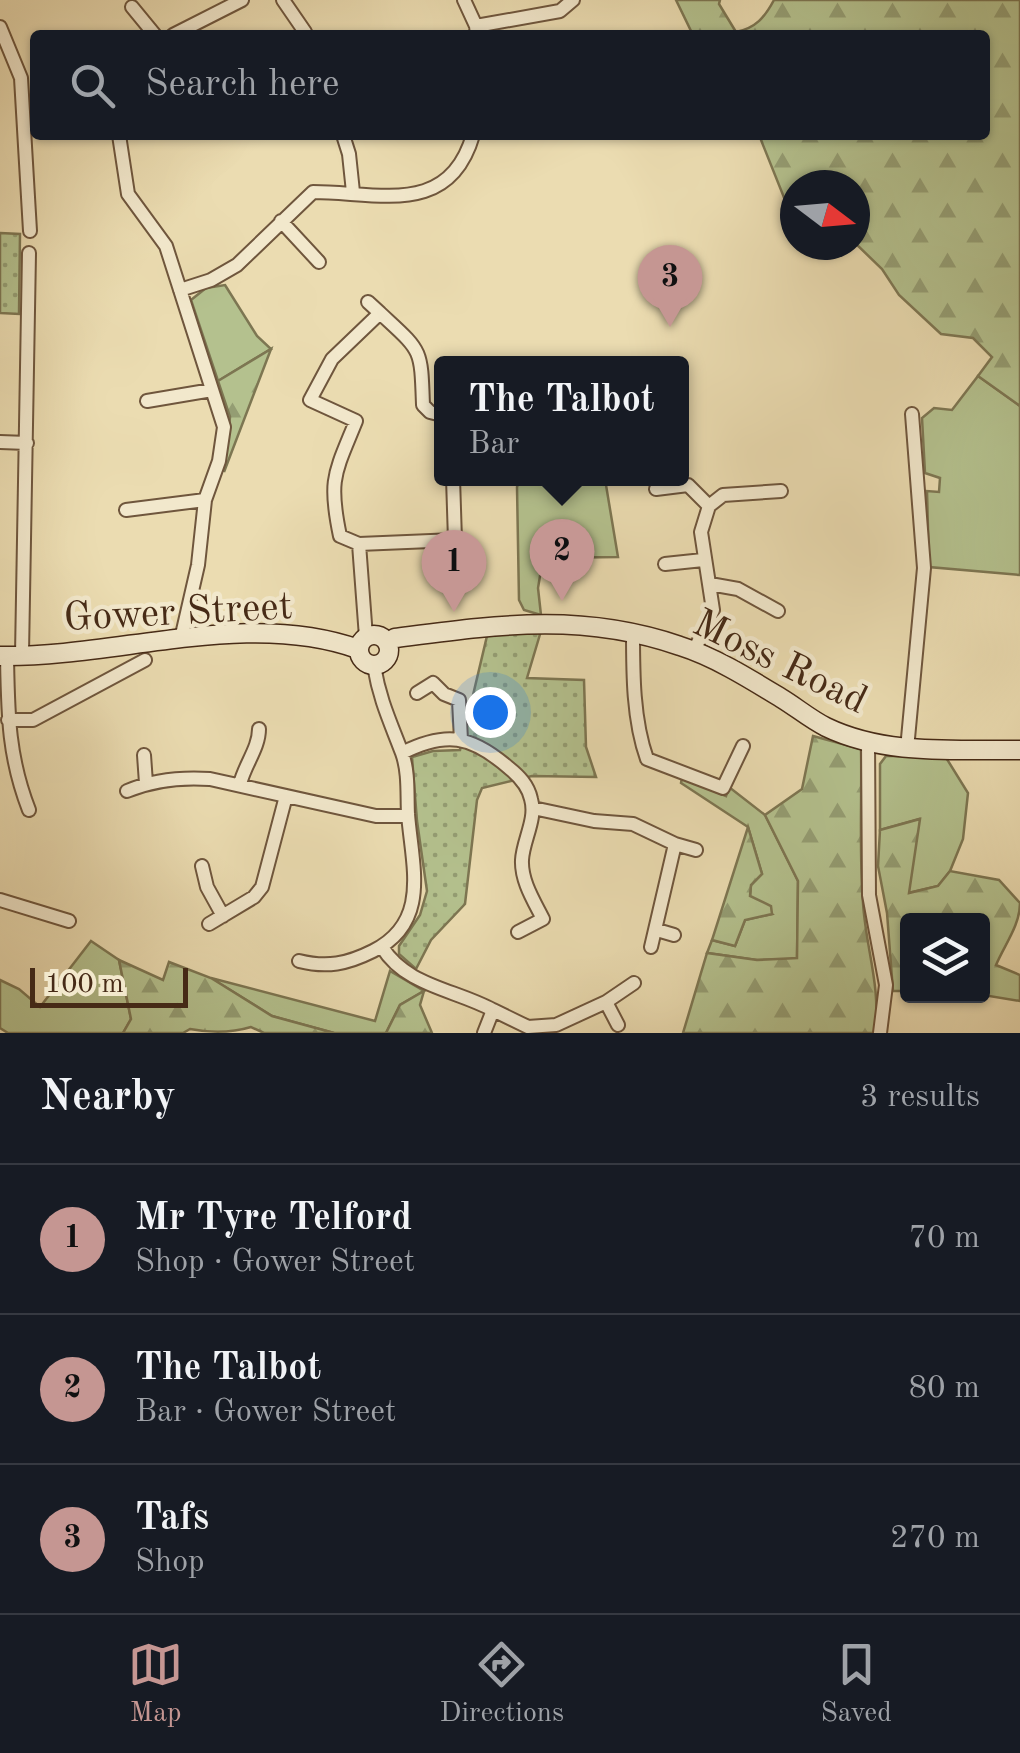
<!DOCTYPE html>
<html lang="en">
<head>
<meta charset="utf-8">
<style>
	:root { --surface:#171b24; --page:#20242c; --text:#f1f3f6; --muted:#9ea1a6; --line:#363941; --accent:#c59692 }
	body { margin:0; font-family:"Old Standard TT",serif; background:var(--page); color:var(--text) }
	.controls { position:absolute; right:30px; bottom:30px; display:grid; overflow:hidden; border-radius:10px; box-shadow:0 2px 8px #0004 }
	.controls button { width:90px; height:90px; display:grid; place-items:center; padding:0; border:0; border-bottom:2px solid var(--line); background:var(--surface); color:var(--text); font:50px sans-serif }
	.compass { position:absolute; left:780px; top:170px; width:90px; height:90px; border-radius:50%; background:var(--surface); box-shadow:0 2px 8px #0004; rotate:106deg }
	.scale { position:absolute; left:30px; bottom:25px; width:158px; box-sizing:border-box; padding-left:10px; border:5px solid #462a16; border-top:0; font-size:28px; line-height:35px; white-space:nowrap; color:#462a16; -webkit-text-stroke:8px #f2e8cc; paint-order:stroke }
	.you { position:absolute; left:490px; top:712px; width:35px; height:35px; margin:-25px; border:8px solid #fff; border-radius:50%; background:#1a73e8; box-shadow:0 0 0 15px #1a73e833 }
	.badge { display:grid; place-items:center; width:65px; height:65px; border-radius:50%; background:var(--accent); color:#111; font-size:32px; font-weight:700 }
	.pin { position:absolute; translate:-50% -82px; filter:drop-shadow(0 2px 5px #0008) }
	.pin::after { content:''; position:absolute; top:52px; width:35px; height:30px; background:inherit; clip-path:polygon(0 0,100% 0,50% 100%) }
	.popup { position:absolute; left:434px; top:356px; width:255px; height:130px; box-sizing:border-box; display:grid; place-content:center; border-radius:10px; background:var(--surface); filter:drop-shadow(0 2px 8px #0005); font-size:32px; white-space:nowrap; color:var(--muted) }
	.popup b { font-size:38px; color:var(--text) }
	.popup::after { content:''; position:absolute; left:50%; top:100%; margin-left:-20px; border:20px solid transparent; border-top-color:var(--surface) }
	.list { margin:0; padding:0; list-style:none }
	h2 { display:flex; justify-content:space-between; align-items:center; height:130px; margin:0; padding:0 40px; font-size:42px }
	h2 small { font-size:32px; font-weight:400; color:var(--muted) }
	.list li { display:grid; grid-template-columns:65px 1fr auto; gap:30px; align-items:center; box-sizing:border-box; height:150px; padding:0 40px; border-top:2px solid var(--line) }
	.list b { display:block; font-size:38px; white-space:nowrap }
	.list p { margin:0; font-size:32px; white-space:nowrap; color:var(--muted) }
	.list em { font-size:32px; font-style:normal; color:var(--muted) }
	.icon { flex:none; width:55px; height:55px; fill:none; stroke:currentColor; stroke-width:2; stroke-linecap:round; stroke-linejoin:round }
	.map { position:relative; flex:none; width:1020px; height:1033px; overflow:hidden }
	.search { position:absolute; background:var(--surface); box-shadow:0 2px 8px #0004; left:30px; right:30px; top:30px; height:110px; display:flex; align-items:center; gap:25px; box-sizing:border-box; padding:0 35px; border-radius:10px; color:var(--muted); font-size:38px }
	.sheet { height:580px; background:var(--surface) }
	nav { display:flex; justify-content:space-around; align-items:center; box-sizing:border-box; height:140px; border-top:2px solid var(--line); background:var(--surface); font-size:28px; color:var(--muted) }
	nav a { display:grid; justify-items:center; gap:5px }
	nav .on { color:var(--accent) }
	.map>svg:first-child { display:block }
</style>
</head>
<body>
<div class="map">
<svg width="1020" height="1033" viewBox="0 0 1020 1033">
	<defs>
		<pattern id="forest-firs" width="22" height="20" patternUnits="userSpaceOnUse" patternTransform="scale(2.5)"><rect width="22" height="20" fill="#b4c18e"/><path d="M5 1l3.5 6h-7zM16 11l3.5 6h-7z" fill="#949d73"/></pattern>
		<pattern id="park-dots" width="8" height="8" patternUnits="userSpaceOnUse" patternTransform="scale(2.5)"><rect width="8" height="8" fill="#b4c18e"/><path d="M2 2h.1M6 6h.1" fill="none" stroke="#949d73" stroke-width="1.8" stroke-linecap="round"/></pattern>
	</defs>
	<rect width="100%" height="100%" fill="#ebdcb1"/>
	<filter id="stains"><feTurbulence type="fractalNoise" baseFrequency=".002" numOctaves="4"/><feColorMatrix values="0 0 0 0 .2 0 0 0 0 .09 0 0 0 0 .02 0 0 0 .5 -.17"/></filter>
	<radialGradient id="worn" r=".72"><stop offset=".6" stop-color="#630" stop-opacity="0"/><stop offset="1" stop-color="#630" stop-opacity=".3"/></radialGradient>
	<path fill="#b4c18e" stroke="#7d7652" stroke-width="2.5" d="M 225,285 L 257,336 L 271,349 L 218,381 L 191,300 L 206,288 Z
		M 978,376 L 1020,406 L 1020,575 L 929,567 L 927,491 L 939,492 L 940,478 L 925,473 L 922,418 L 934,408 L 952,410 Z
		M 520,479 L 605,479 L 618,557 L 543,558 L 538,588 L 541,615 L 524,610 L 519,600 L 517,487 Z
		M 886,756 L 945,756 L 968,793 L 963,839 L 950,871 L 938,886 L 908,893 L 919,819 L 880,830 L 880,764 Z
		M 682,778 L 726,796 L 729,787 L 765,815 L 798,881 L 797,959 L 757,960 L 707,953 L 712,940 L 735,946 L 745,920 L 772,914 L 750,897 L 751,885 L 762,874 L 748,827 L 681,783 Z
		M 91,941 L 119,960 L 131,1019 L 123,1033 L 8,1033 L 0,1028 L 0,980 L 19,989 L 40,1007 Z
		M 390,971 L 424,991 L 400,1005 L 386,1033 L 334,1033 L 272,1016 L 211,978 L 375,1021 Z"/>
	<path fill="url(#forest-firs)" stroke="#7d7652" stroke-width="2.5" d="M 676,0 L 720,0 L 719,4 L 736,32 C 756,28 765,17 774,0 L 1020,0 L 1020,406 L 978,376 L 992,357 L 973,338 L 941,334 L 899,295 L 882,269 L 855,243 L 855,185 L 795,185 L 795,203 L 785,200 L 759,135 L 985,135 L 985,35 L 693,35 Z
		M 271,349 L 224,472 L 230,417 L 218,381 Z
		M 813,736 L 861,749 C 862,800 859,852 863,903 C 866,950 881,985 875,1033 L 683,1033 L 707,953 L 757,960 L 797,958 L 798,881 L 765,815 L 802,789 Z
		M 920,819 L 909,893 L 938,886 L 950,871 L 999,880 L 1020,903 C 1020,925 1005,944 996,965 L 1020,975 L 1020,1001 L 983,995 L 982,921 L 908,921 L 907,991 L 893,991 L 887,913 L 878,866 L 880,830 Z
		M 748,827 L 762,874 L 751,885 L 750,896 L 771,906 L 772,914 L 745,920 L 735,946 L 712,940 Z
		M 119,960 L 163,980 L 169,962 L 211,978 L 272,1016 L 334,1033 L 264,1033 L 251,1027 C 231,1033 211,1033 190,1029 L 183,1033 L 123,1033 L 131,1019 Z
		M 424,991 L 420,1005 L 432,1033 L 386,1033 L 400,1005 Z"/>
	<path fill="url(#park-dots)" stroke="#7d7652" stroke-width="2.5" d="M 0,233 L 20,234 L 19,314 L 0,313 Z
		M 541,631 L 527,678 L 584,680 L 586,747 L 596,777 L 532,776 L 482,788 L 477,800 L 465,904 L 431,940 L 416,969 L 399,954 L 399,946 L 420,915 L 427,891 L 417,821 L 412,757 L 433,751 L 460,750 L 487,636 Z"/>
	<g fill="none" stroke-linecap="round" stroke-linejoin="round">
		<defs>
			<path id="street" d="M 283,0 L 305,32
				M 464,0 L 476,26 L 477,35
				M 132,7 L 155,35
				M 476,26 L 560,11 L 573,0
				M 0,27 L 21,78 L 30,231
				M 173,35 L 242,0
				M 119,135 L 128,194 L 166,246 L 224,427 L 219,461 L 205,500 L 198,565 L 181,639
				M 343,135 L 349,154 L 353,192
				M 281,221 L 319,262
				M 180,290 L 211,280 L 237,265 L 313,192 C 377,192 449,218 473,135
				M 380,313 C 422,352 421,347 423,405 L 430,412 L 442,415
				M 147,401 L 212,390
				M 0,442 L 27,443
				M 656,489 L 688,485 L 709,506
				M 126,510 L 205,500
				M 359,544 L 455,540 L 453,478
				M 665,564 L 703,560
				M 710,584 L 738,589 L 778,611
				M 633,632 C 633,673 633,720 647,759 L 723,788 L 743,746
				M 366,637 L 359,544 L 340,536 C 328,479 335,473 356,421 L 310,400 L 332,359 L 380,313 L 368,302
				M 694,651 L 713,610 L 701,532 L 709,506 L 723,495 L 781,491
				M 22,654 L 29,253
				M 7,656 C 8,713 8,756 29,810
				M 417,693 L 433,683 L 444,694 L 459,700 L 461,740
				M 8,720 L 33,720 L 145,660
				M 868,742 L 869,895 L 886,985 L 880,1033
				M 907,749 L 924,568 L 912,414
				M 402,753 C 446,731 471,735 509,768 C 519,776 528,785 531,799 C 537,819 523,840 522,860 C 521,881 534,901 543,919 L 518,932
				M 144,755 L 146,783
				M 240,784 C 245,764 259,748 259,729
				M 127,791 C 153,780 181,777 210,779 L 376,816 L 408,816
				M 533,808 L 594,821 L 633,824 L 675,844 L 651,947
				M 675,844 L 696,850
				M 202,866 L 207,887 L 223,916
				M 0,900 L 69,921
				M 209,924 L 254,897 L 262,887 L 286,796
				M 657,930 L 674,935
				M 382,947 C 406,986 454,989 493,1010
				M 299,961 C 327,968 347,964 373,951 C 431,922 412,866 408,814 C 407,795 409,772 402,753 C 390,721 380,701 374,666
				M 618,1025 L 606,1002 L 634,983
				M 484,1033 L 493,1010 L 528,1027 L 556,1025 L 606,1002"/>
			<path id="secondary" d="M359 650a15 15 0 1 1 30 0a15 15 0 1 1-30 0Z
				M 387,643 L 395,638 C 497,625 581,612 680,646 C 715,657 750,679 781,698 C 796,707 810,719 826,727 C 886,756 955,749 1020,750
				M 0,656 C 116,658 246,609 358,649"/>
		</defs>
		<use href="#street" stroke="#6f563d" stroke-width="16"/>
		<use href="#secondary" stroke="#462a16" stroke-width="21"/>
		<use href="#street" stroke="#f2e8cc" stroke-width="12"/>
		<use href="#secondary" stroke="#f2e8cc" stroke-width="18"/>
	</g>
	<g text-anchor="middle" stroke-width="9" stroke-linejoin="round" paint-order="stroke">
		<g font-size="40" fill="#462a16" stroke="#f2e8cc">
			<text transform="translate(178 610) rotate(-3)" y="14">Gower Street</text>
			<text transform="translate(781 660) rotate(26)" y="14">Moss Road</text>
		</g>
	</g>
	<rect width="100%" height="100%" filter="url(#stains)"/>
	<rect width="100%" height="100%" fill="url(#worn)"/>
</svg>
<div class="controls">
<button><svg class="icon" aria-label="layers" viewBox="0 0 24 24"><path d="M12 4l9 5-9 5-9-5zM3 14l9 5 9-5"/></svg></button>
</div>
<svg class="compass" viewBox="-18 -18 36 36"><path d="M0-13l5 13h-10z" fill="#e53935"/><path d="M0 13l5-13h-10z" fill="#9ea1a6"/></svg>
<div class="scale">100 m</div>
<div class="you"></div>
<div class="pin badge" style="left:454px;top:612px">1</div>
<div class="pin badge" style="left:562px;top:601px">2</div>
<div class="popup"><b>The Talbot</b>Bar</div>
<div class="pin badge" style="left:670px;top:327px">3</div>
<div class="search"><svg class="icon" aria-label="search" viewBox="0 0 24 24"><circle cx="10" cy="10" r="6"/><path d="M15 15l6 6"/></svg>Search here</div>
</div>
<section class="sheet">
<h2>Nearby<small>3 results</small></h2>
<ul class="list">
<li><span class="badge">1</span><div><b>Mr Tyre Telford</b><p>Shop · Gower Street</p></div><em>70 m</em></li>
<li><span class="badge">2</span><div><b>The Talbot</b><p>Bar · Gower Street</p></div><em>80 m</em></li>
<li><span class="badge">3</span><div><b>Tafs</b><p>Shop</p></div><em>270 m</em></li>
</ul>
</section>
<nav>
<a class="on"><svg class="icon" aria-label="map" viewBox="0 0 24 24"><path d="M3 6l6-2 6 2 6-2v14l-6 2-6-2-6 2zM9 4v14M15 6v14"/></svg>Map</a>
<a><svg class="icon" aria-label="directions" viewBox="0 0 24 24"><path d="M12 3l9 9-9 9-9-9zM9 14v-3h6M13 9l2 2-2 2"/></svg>Directions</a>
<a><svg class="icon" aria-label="saved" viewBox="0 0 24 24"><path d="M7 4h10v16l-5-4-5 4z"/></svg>Saved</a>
</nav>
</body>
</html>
